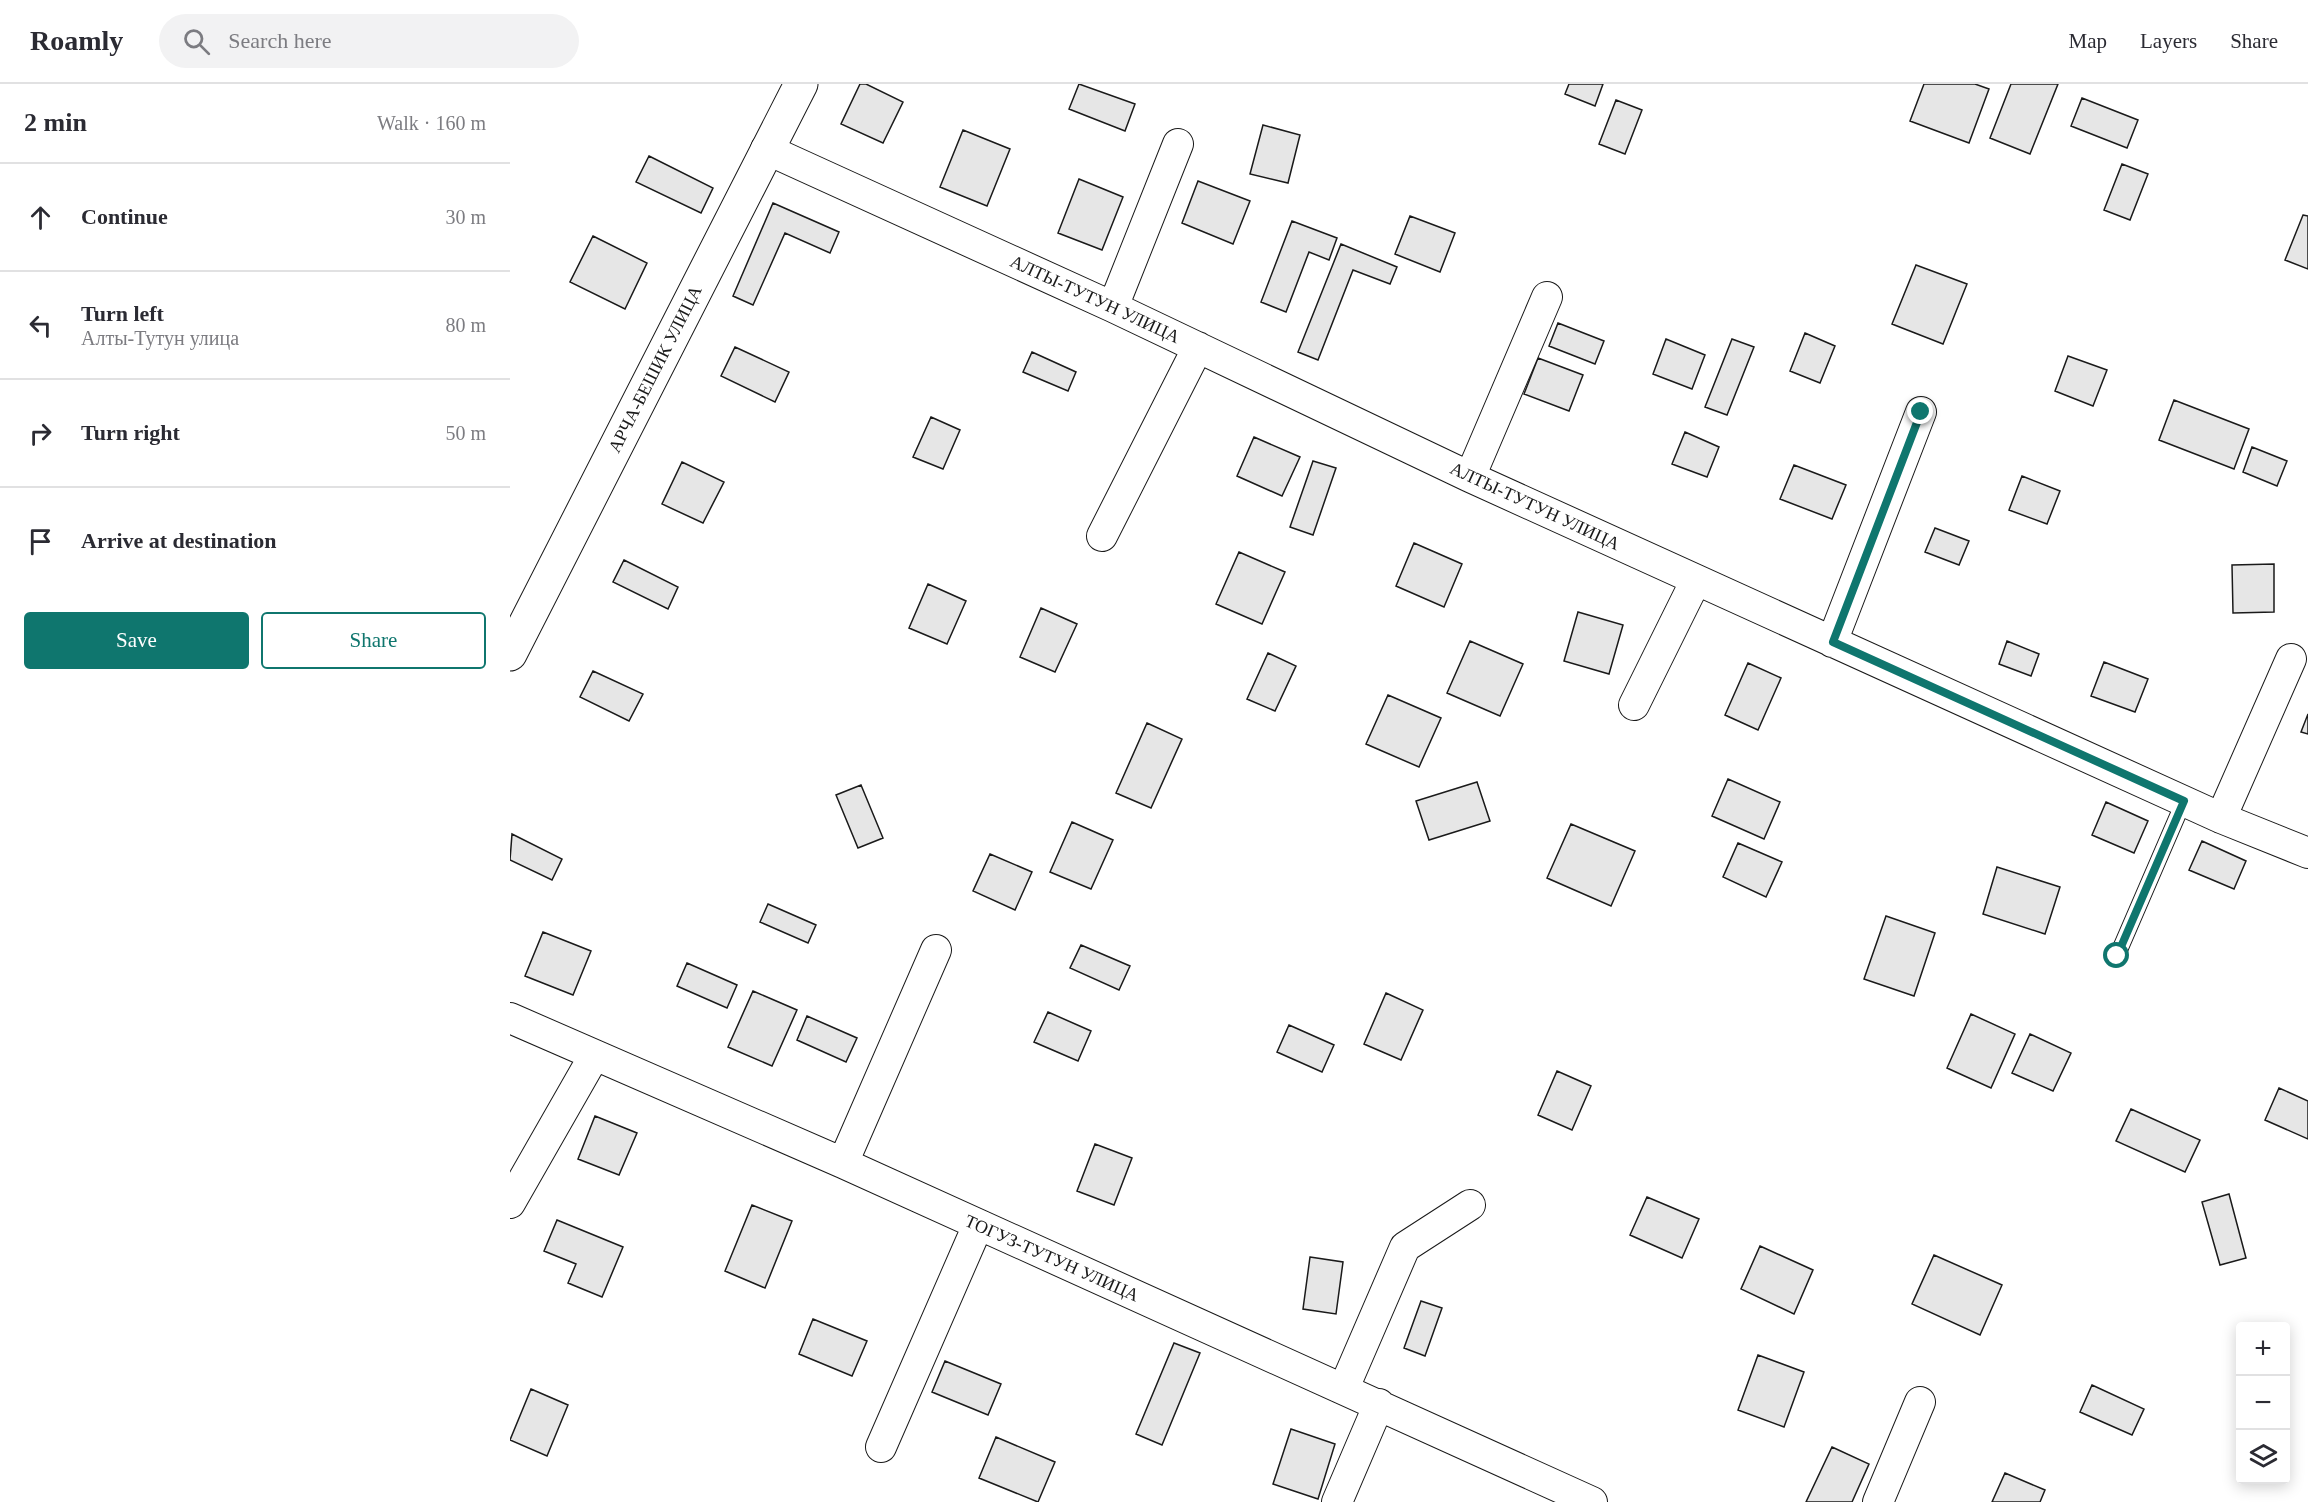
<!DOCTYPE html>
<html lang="en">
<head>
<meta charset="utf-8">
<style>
	:root { --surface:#fff; --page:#f2f2f3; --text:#2b2b33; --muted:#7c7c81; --line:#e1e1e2; --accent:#0f766e }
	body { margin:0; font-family:"Times New Roman",serif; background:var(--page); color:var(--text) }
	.controls { position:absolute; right:18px; bottom:18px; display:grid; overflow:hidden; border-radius:6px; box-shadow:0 3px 15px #0003 }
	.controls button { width:54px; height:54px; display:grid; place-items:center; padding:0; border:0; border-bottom:2px solid var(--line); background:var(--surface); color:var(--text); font:30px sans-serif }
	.stop { position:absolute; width:18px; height:18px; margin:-14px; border:4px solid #0f766e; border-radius:50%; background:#fff }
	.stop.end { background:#0f766e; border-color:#fff; box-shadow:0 2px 6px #0008 }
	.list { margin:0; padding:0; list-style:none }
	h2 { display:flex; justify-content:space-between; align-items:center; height:78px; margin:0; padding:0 24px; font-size:26px }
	h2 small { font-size:20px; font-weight:400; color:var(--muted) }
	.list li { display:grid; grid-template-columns:39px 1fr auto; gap:18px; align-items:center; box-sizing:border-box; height:108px; padding:0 24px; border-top:2px solid var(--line) }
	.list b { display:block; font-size:22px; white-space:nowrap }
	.list p { margin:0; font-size:20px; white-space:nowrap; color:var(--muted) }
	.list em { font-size:20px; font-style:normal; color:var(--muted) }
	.actions { display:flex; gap:12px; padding:18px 24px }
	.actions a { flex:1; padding:14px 0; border:2px solid var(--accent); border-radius:6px; text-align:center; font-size:21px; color:var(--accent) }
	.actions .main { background:var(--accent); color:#fff }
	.icon { flex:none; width:33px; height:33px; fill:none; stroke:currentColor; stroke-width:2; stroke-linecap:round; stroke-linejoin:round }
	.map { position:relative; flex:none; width:1798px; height:1418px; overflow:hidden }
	header { display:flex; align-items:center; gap:36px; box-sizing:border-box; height:84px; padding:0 30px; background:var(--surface); border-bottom:2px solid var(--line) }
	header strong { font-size:28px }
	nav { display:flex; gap:33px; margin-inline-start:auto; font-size:21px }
	.search { width:420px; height:54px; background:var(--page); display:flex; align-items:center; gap:15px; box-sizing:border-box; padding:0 21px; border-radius:33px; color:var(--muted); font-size:22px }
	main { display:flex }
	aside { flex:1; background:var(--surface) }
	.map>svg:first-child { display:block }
</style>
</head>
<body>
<header>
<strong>Roamly</strong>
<div class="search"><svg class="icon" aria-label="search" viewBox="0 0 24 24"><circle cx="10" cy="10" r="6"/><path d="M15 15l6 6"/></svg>Search here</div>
<nav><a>Map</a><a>Layers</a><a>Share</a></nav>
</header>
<main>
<aside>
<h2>2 min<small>Walk · 160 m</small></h2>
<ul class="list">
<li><svg class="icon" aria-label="ahead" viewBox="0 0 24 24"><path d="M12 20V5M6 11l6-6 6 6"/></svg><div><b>Continue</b></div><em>30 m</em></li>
<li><svg class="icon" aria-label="left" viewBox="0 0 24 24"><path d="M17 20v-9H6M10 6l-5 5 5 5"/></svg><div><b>Turn left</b><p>Алты-Тутун улица</p></div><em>80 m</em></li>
<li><svg class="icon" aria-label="right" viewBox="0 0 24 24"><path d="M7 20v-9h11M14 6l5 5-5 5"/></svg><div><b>Turn right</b></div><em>50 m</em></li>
<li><svg class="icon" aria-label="arrive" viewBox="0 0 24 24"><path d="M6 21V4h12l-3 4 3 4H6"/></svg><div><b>Arrive at destination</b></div></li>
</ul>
<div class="actions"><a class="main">Save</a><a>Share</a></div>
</aside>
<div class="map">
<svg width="1798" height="1418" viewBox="0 0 1798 1418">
	<rect width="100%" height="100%" fill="#fff"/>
	<path fill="#e6e6e6" stroke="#1a1a1a" stroke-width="1.5" d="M 350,0 L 356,0 L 393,18 L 373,59 L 331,40 Z
		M 569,0 L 625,20 L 615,47 L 559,25 Z
		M 1059,0 L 1093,0 L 1085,22 L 1055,10 Z
		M 1414,0 L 1465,0 L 1479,5 L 1459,59 L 1400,37 Z
		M 1501,0 L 1548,0 L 1520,70 L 1480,54 Z
		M 1572,14 L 1628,36 L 1617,64 L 1561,42 Z
		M 1106,16 L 1132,26 L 1115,70 L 1089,60 Z
		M 753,41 L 790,51 L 778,99 L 740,90 Z
		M 453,46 L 500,65 L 477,122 L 430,103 Z
		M 139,72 L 203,104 L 191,129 L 126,98 Z
		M 1612,80 L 1638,90 L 1620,136 L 1594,126 Z
		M 569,95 L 613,113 L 592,166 L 548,149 Z
		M 688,97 L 740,117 L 723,160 L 672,139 Z
		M 263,119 L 329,148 L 320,169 L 275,149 L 243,221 L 223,212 Z
		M 1793,131 L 1798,132 L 1798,185 L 1775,176 Z
		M 900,132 L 945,149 L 930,188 L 885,170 Z
		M 782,137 L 827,154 L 819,176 L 799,168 L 776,228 L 751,218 Z
		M 83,152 L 137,179 L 115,225 L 60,198 Z
		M 831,160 L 887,183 L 880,200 L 843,186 L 808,276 L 788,268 Z
		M 1406,181 L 1457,200 L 1433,260 L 1382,240 Z
		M 1048,239 L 1094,257 L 1085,280 L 1039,262 Z
		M 1295,249 L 1325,262 L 1310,299 L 1280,287 Z
		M 1156,255 L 1195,271 L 1182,305 L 1143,290 Z
		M 1222,255 L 1244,263 L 1217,331 L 1195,323 Z
		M 225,263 L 279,288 L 265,318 L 211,292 Z
		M 522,268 L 566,288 L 558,307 L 513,288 Z
		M 1558,272 L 1597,286 L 1583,322 L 1545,307 Z
		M 1028,274 L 1073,291 L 1059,327 L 1014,310 Z
		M 1664,316 L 1739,345 L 1724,385 L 1649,356 Z
		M 421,333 L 450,346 L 433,385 L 403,373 Z
		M 1175,348 L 1209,363 L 1197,393 L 1162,380 Z
		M 744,353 L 790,373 L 772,412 L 727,392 Z
		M 1742,363 L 1777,377 L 1767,402 L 1733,388 Z
		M 803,377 L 826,384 L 803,451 L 780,443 Z
		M 172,378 L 214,398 L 193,439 L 152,420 Z
		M 1284,381 L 1336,401 L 1322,435 L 1270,415 Z
		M 1512,392 L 1550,407 L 1537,440 L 1499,426 Z
		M 1425,444 L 1459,457 L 1449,481 L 1415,468 Z
		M 904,459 L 952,480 L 934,523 L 886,502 Z
		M 729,468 L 775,488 L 752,540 L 706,520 Z
		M 114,476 L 168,503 L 158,525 L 103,498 Z
		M 1764,480 L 1764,528 L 1723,529 L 1722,481 Z
		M 418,500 L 456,517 L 437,560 L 399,544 Z
		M 531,524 L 567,540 L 545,588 L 510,573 Z
		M 1068,528 L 1113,541 L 1099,590 L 1054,577 Z
		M 960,557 L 1013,580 L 990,632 L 937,609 Z
		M 1497,557 L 1529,570 L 1521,592 L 1489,580 Z
		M 758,569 L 786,582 L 765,627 L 737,615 Z
		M 1594,578 L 1638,595 L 1625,628 L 1581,612 Z
		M 1238,579 L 1271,594 L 1248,646 L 1215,631 Z
		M 83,587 L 133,610 L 119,637 L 70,613 Z
		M 878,611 L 931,634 L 909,683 L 856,660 Z
		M 1798,630 L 1798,650 L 1791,648 Z
		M 637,639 L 672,655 L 641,724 L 606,709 Z
		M 1218,695 L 1270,718 L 1254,755 L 1202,732 Z
		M 967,698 L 980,737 L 919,756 L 906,717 Z
		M 351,701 L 373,754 L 348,764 L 326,711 Z
		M 1596,718 L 1638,737 L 1624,769 L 1582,751 Z
		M 562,738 L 603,756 L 581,805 L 540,788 Z
		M 1061,740 L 1125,767 L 1101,822 L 1037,794 Z
		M 2,750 L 52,775 L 42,796 L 0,776 Z
		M 1692,757 L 1736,777 L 1724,805 L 1679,786 Z
		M 1228,759 L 1272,778 L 1256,813 L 1213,793 Z
		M 480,770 L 522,788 L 505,826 L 463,807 Z
		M 1487,783 L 1550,803 L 1535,850 L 1473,830 Z
		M 258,820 L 306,841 L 298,859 L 250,838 Z
		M 1376,832 L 1425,849 L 1404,912 L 1354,895 Z
		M 33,848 L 81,867 L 63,911 L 15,892 Z
		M 571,861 L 620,882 L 609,906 L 560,884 Z
		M 177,879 L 227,901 L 217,924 L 167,902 Z
		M 243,907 L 287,926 L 262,982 L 218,963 Z
		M 876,909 L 913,926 L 891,976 L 854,960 Z
		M 538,928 L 581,947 L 568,977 L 524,958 Z
		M 1461,930 L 1505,950 L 1481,1004 L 1437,984 Z
		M 297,932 L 347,954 L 336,978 L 287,956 Z
		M 779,941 L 824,961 L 812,988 L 767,968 Z
		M 1520,950 L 1561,969 L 1543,1007 L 1502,989 Z
		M 1047,987 L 1081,1002 L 1062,1046 L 1028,1031 Z
		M 1769,1004 L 1798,1017 L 1798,1055 L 1755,1036 Z
		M 1621,1025 L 1690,1056 L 1675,1088 L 1606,1057 Z
		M 85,1032 L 127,1049 L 109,1091 L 68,1075 Z
		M 585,1060 L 622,1074 L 604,1121 L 567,1107 Z
		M 1719,1110 L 1736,1174 L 1710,1181 L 1692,1118 Z
		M 1137,1113 L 1189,1135 L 1172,1174 L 1120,1151 Z
		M 242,1121 L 282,1137 L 255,1204 L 215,1187 Z
		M 47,1136 L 113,1163 L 92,1213 L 58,1199 L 66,1180 L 34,1167 Z
		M 1250,1162 L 1303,1186 L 1284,1230 L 1231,1205 Z
		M 1424,1171 L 1492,1201 L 1470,1251 L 1402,1220 Z
		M 800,1173 L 833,1178 L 826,1230 L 793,1225 Z
		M 911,1217 L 932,1224 L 915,1272 L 894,1264 Z
		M 303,1235 L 357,1257 L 342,1292 L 289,1270 Z
		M 664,1259 L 690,1269 L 652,1361 L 626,1350 Z
		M 1248,1271 L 1294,1288 L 1274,1343 L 1228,1326 Z
		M 435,1277 L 491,1300 L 478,1331 L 422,1308 Z
		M 1582,1301 L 1634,1325 L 1622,1351 L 1570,1328 Z
		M 21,1305 L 58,1321 L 37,1372 L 0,1356 Z
		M 781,1345 L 825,1360 L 808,1415 L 763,1400 Z
		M 486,1353 L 545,1378 L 528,1418 L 469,1394 Z
		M 1322,1363 L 1359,1380 L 1342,1418 L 1296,1418 Z
		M 1495,1389 L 1535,1406 L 1530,1418 L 1482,1418 Z"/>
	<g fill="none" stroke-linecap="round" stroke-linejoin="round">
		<defs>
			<path id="service" d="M 1607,872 L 1674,717"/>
			<path id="minor" d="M 256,65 L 603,223 L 960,393 L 1711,734 L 1798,769
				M 603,223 L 668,60
				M 960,393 L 1037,213
				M 592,452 L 688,263
				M 1322,558 L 1411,328
				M 1124,621 L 1186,496
				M 1711,734 L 1781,575
				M 0,934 L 333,1079 L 1082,1418
				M 333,1079 L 426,866
				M 0,1119 L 84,972
				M 834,1304 L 895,1163 L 960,1121
				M 371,1363 L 468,1141
				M 827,1418 L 869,1320
				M 1368,1418 L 1410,1318"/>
			<path id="tertiary" d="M 0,570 L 291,0"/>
		</defs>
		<use href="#service" stroke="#1a1a1a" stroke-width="17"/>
		<use href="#minor" stroke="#1a1a1a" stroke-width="32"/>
		<use href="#tertiary" stroke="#1a1a1a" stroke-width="35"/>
		<use href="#service" stroke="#fff" stroke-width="15"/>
		<use href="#minor" stroke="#fff" stroke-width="30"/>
		<use href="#tertiary" stroke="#fff" stroke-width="33"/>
	</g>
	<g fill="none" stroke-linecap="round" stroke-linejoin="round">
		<path stroke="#0f766e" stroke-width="8" d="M 1411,328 L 1323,558 L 1674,717 L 1607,872"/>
	</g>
	<g text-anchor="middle" stroke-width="4.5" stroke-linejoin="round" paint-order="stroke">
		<g font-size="18" fill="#1a1a1a" stroke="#fff">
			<text transform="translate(585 215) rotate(25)" y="6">АЛТЫ-ТУТУН УЛИЦА</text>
			<text transform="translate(145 285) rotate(-63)" y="6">АРЧА-БЕШИК УЛИЦА</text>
			<text transform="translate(1025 422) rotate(25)" y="6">АЛТЫ-ТУТУН УЛИЦА</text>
			<text transform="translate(542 1174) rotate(24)" y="6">ТОГУЗ-ТУТУН УЛИЦА</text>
		</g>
	</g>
</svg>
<div class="controls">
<button>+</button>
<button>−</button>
<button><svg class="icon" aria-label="layers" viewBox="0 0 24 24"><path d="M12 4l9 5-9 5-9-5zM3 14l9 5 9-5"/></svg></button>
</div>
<div class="stop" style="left:1607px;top:872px"></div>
<div class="stop end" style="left:1411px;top:328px"></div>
</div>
</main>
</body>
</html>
